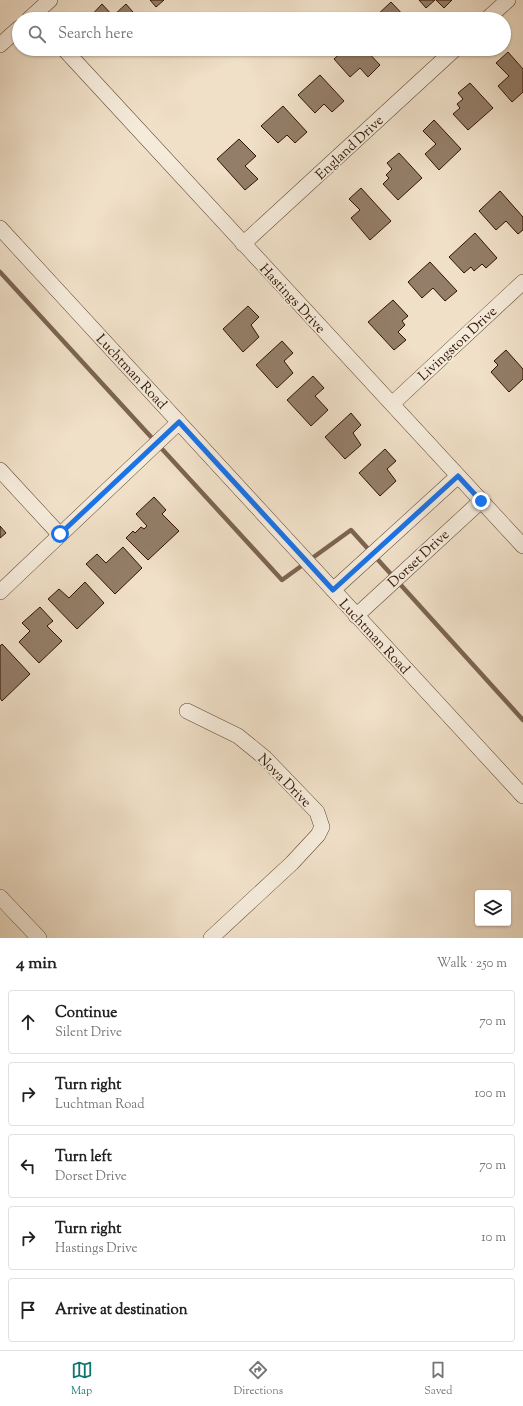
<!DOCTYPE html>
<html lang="en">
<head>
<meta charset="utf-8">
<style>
	:root { --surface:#fff; --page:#f6f6f6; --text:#222; --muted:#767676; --line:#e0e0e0; --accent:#0f766e }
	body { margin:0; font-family:"Sorts Mill Goudy",serif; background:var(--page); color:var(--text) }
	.controls { position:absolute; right:12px; bottom:12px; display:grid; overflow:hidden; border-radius:4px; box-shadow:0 1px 3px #0004 }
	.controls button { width:36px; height:36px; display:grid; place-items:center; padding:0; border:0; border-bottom:1px solid var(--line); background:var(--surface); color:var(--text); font:20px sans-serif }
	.stop { position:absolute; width:12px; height:12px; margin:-9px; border:3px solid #1a73e8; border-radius:50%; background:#fff }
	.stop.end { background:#1a73e8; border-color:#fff; box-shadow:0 1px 4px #0008 }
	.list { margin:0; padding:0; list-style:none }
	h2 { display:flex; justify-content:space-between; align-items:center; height:52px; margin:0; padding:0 16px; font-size:17px }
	h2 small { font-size:13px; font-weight:400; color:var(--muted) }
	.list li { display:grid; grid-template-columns:26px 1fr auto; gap:12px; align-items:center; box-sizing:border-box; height:64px; margin:0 8px 8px; padding:0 8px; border:1px solid var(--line); border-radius:4px }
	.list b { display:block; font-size:15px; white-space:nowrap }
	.list p { margin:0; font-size:13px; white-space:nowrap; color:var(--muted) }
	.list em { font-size:13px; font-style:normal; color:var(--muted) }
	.icon { flex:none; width:22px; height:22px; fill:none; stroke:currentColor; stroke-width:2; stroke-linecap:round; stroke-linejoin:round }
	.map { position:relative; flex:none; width:523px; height:938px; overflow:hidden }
	.search { position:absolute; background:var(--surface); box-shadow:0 1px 3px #0004; left:12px; right:12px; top:12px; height:44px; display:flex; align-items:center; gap:10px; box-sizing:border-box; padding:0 14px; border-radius:22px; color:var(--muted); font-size:15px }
	.sheet { height:412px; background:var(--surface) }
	nav { display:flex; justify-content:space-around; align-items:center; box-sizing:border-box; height:56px; border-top:1px solid var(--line); background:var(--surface); font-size:11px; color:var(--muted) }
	nav a { display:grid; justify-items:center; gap:2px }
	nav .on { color:var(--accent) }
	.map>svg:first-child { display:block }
</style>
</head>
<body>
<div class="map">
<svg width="523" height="938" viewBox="0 0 523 938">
	<rect width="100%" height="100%" fill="#f0e0c8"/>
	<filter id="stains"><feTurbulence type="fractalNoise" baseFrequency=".005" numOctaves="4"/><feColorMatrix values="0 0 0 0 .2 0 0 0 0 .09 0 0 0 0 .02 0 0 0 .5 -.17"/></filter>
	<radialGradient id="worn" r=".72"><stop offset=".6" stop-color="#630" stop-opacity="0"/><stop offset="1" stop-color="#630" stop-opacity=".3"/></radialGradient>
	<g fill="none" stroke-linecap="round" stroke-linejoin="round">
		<path stroke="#7c6451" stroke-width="4.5" d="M 0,272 L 282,580 L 351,530 L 523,720"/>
	</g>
	<path fill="#947e69" stroke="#301302" d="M 150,0 L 164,0 L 156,7 Z
		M 419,0 L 435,0 L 426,8 Z
		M 436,0 L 452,0 L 444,8 Z
		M 391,2 L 407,19 L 373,19 Z
		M 102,4 L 113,16 L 126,4 L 139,19 L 88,19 Z
		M 345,49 L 365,49 L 380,65 L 368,77 L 360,68 L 350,77 L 334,59 Z
		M 508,52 L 523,69 L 523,92 L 512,102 L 498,86 L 509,76 L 496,63 Z
		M 320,75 L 344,101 L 332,112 L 324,104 L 315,113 L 298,95 Z
		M 470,83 L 493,108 L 468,130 L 453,114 L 460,108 L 457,104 L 463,99 L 458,93 Z
		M 283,106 L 307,132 L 295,143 L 287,135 L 278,143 L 261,126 Z
		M 434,120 L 461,149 L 439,170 L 425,154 L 436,144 L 423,131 Z
		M 239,139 L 256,156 L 245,166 L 258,179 L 245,190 L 217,159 Z
		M 399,153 L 422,178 L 398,200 L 383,184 L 389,178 L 386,175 L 392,169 L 387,163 Z
		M 361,188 L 391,221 L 370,240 L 351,218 L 360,210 L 349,199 Z
		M 500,191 L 523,217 L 523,230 L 518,234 L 506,221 L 496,230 L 479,211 Z
		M 475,233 L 497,258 L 486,268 L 482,264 L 474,271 L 471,267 L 464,273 L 449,257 Z
		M 430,262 L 457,291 L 445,301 L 433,288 L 422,298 L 408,282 Z
		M 393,300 L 408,316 L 402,321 L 405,325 L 398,332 L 406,340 L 394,350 L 368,322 Z
		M 248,306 L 259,317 L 251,325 L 259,337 L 243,352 L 223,329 Z
		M 282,341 L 293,353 L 284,361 L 293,373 L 277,388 L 256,365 Z
		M 506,350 L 523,369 L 523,379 L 509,392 L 491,372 L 498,365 L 494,361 Z
		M 313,376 L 324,388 L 315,396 L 328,410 L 311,426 L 287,400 Z
		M 351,413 L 361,425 L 353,433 L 361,445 L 345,459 L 325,437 Z
		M 385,449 L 396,461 L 387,469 L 396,481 L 380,496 L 359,473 Z
		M 154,497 L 166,510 L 162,514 L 179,531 L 148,560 L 126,538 L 133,531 L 135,533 L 141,527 L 144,529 L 147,526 L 136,514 Z
		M 0,526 L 6,533 L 0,538 Z
		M 123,547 L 142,568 L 115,594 L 86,564 L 97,554 L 106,563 Z
		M 85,582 L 104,603 L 77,629 L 48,599 L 59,589 L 69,598 Z
		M 40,607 L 53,621 L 47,626 L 62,641 L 39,663 L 19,642 L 30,631 L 22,623 Z
		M 2,644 L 30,674 L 2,701 L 0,698 L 0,646 Z"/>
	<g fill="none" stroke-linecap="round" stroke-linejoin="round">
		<defs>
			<path id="minor" d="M 29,19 L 50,0
				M 487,19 L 508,0
				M 0,45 L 19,28
				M 64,49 L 523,546
				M 0,228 L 523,796
				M 243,244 L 455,49
				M 392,404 L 523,282
				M 0,470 L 60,535
				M 333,590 L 458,476
				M 0,592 L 179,422
				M 356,616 L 481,501
				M 187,711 L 238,736 L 265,758 L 317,812 L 322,827 L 318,835 L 292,863 L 211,938
				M 0,897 L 39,938"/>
		</defs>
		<use href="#minor" stroke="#604634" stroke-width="16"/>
		<use href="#minor" stroke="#f5ebdb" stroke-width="15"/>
	</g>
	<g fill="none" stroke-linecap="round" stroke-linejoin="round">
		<path stroke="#1a73e8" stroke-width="5" d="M 60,534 L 179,422 L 333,590 L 458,476 L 481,501"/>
	</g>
	<g text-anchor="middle" stroke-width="3.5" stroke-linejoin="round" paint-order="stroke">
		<g font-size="14" fill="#301302" stroke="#f5ebdb">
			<text transform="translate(349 147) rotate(-43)" y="5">England Drive</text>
			<text transform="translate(293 298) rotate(47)" y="5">Hastings Drive</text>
			<text transform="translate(457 343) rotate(-43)" y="5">Livingston Drive</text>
			<text transform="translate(132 371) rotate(47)" y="5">Luchtman Road</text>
			<text transform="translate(418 558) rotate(-43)" y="5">Dorset Drive</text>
			<text transform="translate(375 636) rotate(47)" y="5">Luchtman Road</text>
			<text transform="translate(285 780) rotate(45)" y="5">Nova Drive</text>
		</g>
	</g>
	<rect width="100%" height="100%" filter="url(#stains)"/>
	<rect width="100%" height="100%" fill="url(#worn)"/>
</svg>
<div class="controls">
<button><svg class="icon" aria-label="layers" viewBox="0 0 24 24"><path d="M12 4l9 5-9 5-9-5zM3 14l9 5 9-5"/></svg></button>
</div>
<div class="stop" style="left:60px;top:534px"></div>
<div class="stop end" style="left:481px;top:501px"></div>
<div class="search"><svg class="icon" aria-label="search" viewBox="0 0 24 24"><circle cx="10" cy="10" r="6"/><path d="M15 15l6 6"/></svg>Search here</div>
</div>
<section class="sheet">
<h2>4 min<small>Walk · 250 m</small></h2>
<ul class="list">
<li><svg class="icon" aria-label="ahead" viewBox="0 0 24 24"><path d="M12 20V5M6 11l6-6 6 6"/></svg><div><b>Continue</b><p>Silent Drive</p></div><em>70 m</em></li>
<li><svg class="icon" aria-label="right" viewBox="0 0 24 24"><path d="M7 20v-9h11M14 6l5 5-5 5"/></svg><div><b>Turn right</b><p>Luchtman Road</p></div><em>100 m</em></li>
<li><svg class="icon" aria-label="left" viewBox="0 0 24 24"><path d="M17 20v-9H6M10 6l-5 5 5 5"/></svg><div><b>Turn left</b><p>Dorset Drive</p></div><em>70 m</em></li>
<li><svg class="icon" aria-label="right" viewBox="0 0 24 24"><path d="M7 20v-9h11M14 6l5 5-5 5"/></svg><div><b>Turn right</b><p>Hastings Drive</p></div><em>10 m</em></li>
<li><svg class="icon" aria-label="arrive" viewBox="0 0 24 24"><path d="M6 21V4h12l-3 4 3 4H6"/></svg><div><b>Arrive at destination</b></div></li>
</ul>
</section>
<nav>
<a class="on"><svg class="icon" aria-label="map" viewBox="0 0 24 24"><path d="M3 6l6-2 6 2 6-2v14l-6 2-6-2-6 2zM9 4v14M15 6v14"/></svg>Map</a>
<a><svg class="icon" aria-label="directions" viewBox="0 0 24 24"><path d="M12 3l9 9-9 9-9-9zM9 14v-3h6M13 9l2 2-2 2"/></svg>Directions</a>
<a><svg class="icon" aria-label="saved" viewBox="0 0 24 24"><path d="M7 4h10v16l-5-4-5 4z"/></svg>Saved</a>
</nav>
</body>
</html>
